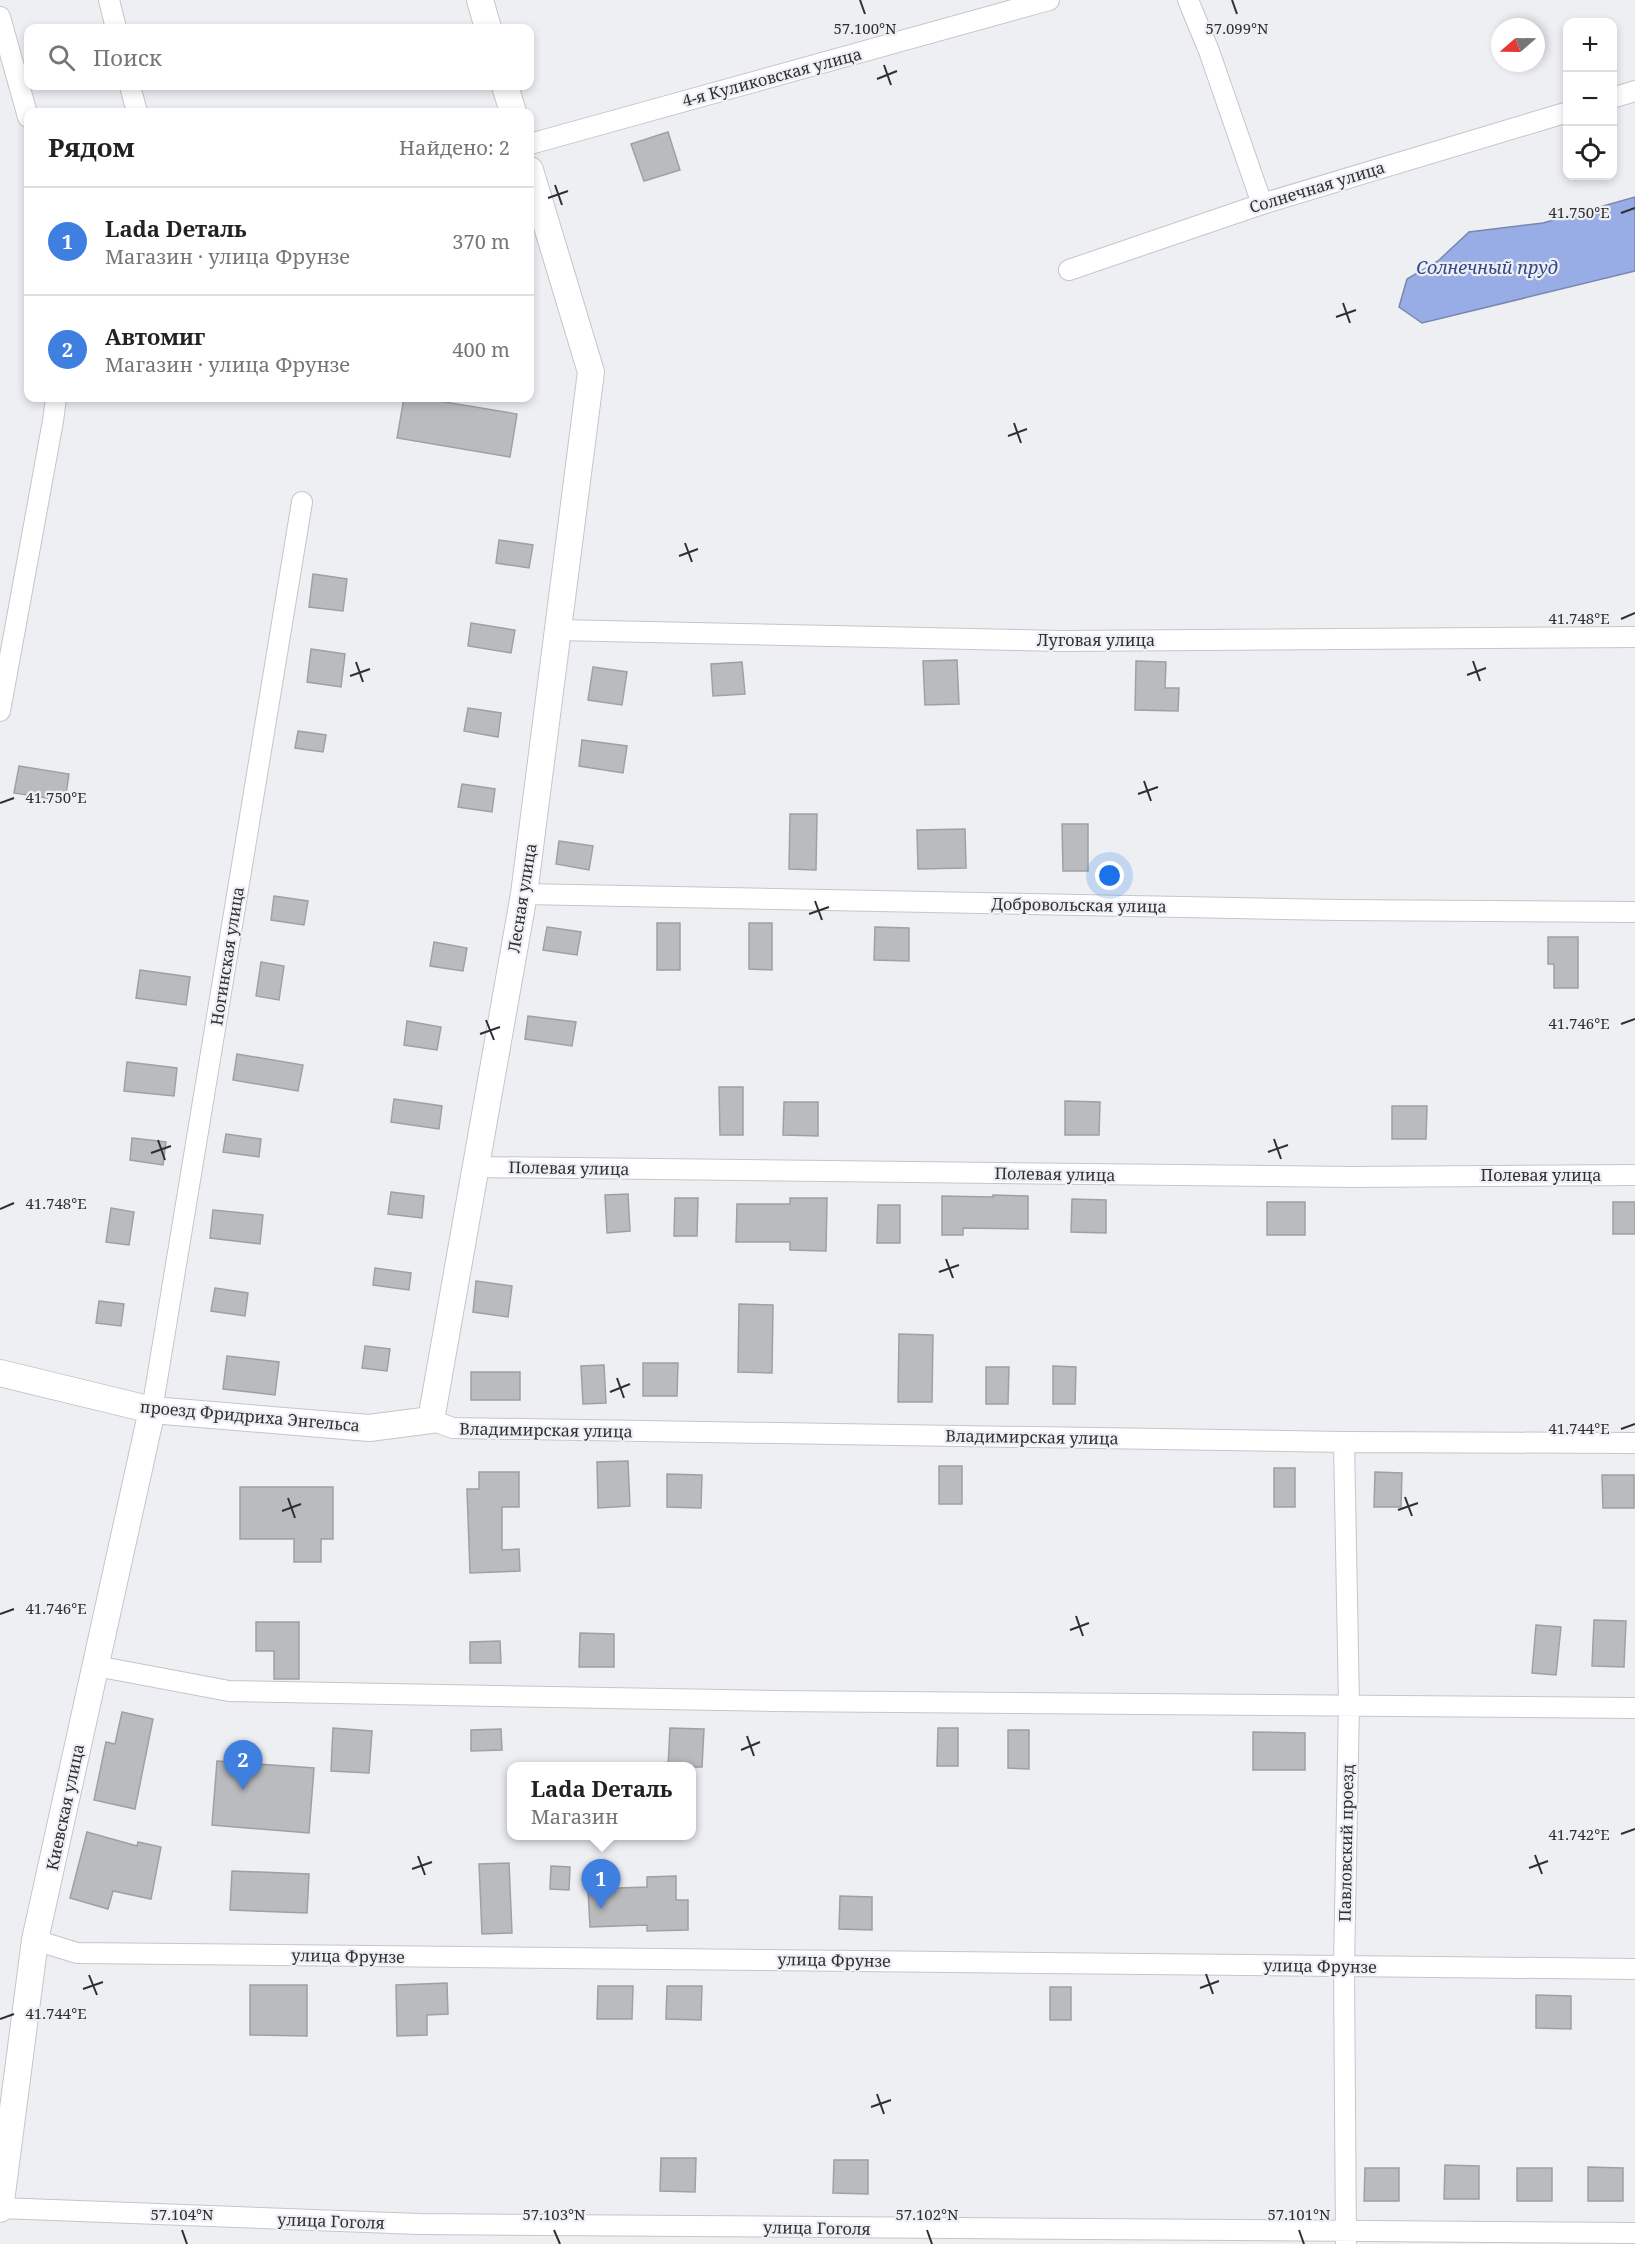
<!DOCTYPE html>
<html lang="ru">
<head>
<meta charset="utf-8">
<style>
	:root { --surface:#fff; --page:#f2f2f2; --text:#222; --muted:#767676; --line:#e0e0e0; --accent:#2563eb }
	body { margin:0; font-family:"Noto Serif",serif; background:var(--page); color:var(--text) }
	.controls { position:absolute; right:18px; top:18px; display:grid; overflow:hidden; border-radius:12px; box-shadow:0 3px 9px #0003 }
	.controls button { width:54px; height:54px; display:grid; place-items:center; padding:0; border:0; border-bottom:2px solid var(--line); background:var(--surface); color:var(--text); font:30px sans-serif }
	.compass { position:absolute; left:1491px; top:18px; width:54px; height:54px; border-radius:50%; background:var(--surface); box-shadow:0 3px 9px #0003; rotate:250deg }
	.you { position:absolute; left:1110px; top:876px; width:21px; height:21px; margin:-15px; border:4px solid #fff; border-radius:50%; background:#1a73e8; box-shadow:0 0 0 9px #1a73e833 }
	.badge { display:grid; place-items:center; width:39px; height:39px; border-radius:50%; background:var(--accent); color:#fff; font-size:20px; font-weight:700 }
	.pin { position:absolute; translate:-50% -50px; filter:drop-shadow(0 2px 3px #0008) }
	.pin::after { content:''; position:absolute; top:32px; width:21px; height:18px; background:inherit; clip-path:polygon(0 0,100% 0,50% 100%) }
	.popup { position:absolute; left:507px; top:1762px; width:189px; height:78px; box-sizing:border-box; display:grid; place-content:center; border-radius:12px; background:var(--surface); filter:drop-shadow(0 2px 4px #0005); font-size:20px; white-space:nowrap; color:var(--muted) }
	.popup b { font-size:22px; color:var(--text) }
	.popup::after { content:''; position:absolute; left:50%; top:100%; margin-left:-12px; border:12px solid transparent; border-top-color:var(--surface) }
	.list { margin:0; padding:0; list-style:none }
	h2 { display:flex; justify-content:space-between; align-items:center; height:78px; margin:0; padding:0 24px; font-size:26px }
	h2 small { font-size:20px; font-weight:400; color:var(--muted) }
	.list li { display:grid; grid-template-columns:39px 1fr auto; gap:18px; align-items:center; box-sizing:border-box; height:108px; padding:0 24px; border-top:2px solid var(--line) }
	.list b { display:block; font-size:22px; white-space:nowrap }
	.list p { margin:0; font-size:20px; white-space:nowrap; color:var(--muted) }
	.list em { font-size:20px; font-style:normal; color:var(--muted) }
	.icon { flex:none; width:33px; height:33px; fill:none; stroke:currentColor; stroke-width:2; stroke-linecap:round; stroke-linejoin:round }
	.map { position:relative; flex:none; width:1635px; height:2244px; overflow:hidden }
	.search { position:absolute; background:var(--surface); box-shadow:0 3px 9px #0003; left:24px; top:24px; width:510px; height:66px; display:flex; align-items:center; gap:15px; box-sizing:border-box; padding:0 21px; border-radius:12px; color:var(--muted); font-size:22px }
	.panel { position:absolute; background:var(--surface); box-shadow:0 3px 9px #0003; left:24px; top:108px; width:510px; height:294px; border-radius:12px }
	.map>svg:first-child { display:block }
</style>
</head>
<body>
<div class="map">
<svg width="1635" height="2244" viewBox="0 0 1635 2244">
	<rect width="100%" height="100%" fill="#edeff3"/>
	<path fill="#98ace6" stroke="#7987b0" stroke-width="1.5" d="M 1635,197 L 1635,271 L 1422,323 L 1399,307 L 1407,279 L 1438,261 L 1469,232 L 1543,223 Z"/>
	<path fill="#b9bbbf" stroke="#9fa0a5" stroke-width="1.5" d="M 668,132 L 680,170 L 644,181 L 631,144 Z
		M 404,398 L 421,398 L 517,414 L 510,457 L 397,438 Z
		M 499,540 L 533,545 L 529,568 L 496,563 Z
		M 313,574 L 347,579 L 343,611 L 309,607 Z
		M 471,623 L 515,630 L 511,653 L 468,646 Z
		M 311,649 L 345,654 L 341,687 L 307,682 Z
		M 957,660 L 959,704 L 925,705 L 923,661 Z
		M 1136,661 L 1166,662 L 1165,688 L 1179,688 L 1178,711 L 1135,710 Z
		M 742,662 L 745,694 L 713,696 L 711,664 Z
		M 593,667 L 627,672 L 622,705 L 588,700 Z
		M 468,708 L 501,713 L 498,737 L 464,731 Z
		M 298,731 L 326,735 L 323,752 L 295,748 Z
		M 582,740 L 627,746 L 623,773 L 579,766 Z
		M 19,766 L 69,774 L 65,801 L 14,793 Z
		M 462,784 L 495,789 L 492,812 L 458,807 Z
		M 790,814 L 817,814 L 816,870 L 789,869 Z
		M 1062,824 L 1088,824 L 1088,871 L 1063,871 Z
		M 965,829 L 966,868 L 918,869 L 917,830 Z
		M 559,841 L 593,846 L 589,870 L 556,864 Z
		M 274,896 L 308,901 L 304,925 L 271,920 Z
		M 657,923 L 680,923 L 680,970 L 657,970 Z
		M 749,923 L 772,923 L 772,970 L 749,969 Z
		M 547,927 L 581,932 L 577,955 L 543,950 Z
		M 875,927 L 909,928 L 909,961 L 874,960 Z
		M 1548,937 L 1578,937 L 1578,988 L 1554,988 L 1554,964 L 1548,964 Z
		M 434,942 L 467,948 L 463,971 L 430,966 Z
		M 261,962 L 284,966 L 279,1000 L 256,996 Z
		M 140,970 L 190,977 L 186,1005 L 136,998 Z
		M 528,1016 L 576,1022 L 572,1046 L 525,1039 Z
		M 407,1021 L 441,1027 L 437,1050 L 404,1045 Z
		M 237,1054 L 303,1065 L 298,1091 L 233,1080 Z
		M 127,1062 L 177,1068 L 174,1096 L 124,1091 Z
		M 719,1087 L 743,1087 L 743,1135 L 720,1135 Z
		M 394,1099 L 442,1106 L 439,1129 L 391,1122 Z
		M 1065,1101 L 1100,1102 L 1099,1135 L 1065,1135 Z
		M 784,1102 L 818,1102 L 818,1136 L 783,1135 Z
		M 1392,1106 L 1427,1106 L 1426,1139 L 1392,1139 Z
		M 226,1134 L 261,1139 L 259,1157 L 223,1152 Z
		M 132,1138 L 166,1142 L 163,1165 L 130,1160 Z
		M 391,1192 L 424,1196 L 422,1218 L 388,1214 Z
		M 628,1194 L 630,1231 L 607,1233 L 605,1195 Z
		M 993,1195 L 1028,1196 L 1028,1229 L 963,1228 L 963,1235 L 942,1235 L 942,1196 L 993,1197 Z
		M 675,1198 L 698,1198 L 697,1236 L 674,1236 Z
		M 790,1198 L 827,1198 L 826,1251 L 790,1250 L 790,1242 L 736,1242 L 737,1204 L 790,1204 Z
		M 1072,1199 L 1106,1200 L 1106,1233 L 1071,1232 Z
		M 1267,1202 L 1305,1202 L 1305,1235 L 1267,1235 Z
		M 1613,1202 L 1635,1202 L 1635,1234 L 1613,1234 Z
		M 878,1205 L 900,1205 L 900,1243 L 877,1243 Z
		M 111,1208 L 134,1212 L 129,1245 L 106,1242 Z
		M 213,1210 L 263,1215 L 260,1244 L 210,1238 Z
		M 375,1268 L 411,1273 L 409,1290 L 373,1285 Z
		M 476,1281 L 512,1286 L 508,1317 L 473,1312 Z
		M 215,1288 L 248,1293 L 245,1316 L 211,1311 Z
		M 99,1301 L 124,1304 L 121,1326 L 96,1323 Z
		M 739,1304 L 773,1305 L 772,1373 L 738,1372 Z
		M 899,1334 L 933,1335 L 932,1402 L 898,1402 Z
		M 365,1346 L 390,1349 L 387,1371 L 362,1368 Z
		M 227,1356 L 279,1362 L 275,1395 L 223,1389 Z
		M 643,1363 L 678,1363 L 677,1396 L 643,1396 Z
		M 604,1365 L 606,1403 L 583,1404 L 581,1366 Z
		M 1053,1366 L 1076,1367 L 1075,1404 L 1053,1404 Z
		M 986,1367 L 1009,1367 L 1008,1404 L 986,1404 Z
		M 471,1372 L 520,1372 L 520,1400 L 471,1400 Z
		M 628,1461 L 630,1506 L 598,1508 L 597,1462 Z
		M 939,1466 L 962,1466 L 962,1504 L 939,1504 Z
		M 1274,1468 L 1295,1468 L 1295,1507 L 1274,1507 Z
		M 479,1472 L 519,1472 L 519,1507 L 502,1507 L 502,1550 L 519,1549 L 520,1571 L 470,1573 L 467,1489 L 479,1489 Z
		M 1375,1472 L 1402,1473 L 1401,1507 L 1374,1507 Z
		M 667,1474 L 702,1475 L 701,1508 L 667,1507 Z
		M 1602,1475 L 1634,1475 L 1634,1508 L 1603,1508 Z
		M 240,1487 L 333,1487 L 333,1539 L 321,1539 L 321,1562 L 294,1562 L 294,1539 L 240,1539 Z
		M 1594,1620 L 1626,1621 L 1624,1667 L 1592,1666 Z
		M 256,1622 L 299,1622 L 299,1679 L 274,1679 L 274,1651 L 256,1651 Z
		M 1536,1625 L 1561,1627 L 1556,1675 L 1532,1673 Z
		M 580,1633 L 614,1634 L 614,1667 L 579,1667 Z
		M 500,1641 L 501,1663 L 470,1663 L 470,1642 Z
		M 122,1712 L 153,1719 L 135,1809 L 94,1800 L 106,1742 L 115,1744 Z
		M 333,1728 L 372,1731 L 369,1773 L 331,1771 Z
		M 670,1728 L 704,1729 L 702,1767 L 668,1767 Z
		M 938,1728 L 958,1728 L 958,1766 L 937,1766 Z
		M 501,1729 L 502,1750 L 471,1751 L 471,1730 Z
		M 1008,1730 L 1029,1730 L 1029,1769 L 1008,1768 Z
		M 1253,1732 L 1305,1733 L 1305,1770 L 1253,1770 Z
		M 217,1761 L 314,1768 L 309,1833 L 212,1825 Z
		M 87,1832 L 137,1846 L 138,1842 L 161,1847 L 151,1899 L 113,1891 L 108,1909 L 70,1898 Z
		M 509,1863 L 512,1933 L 482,1934 L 479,1864 Z
		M 551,1866 L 570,1867 L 569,1890 L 550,1889 Z
		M 232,1871 L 309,1874 L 307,1913 L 230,1910 Z
		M 676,1876 L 676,1900 L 688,1900 L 688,1930 L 647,1931 L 647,1925 L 590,1927 L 588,1889 L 647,1887 L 647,1877 Z
		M 840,1896 L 872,1897 L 872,1930 L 839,1929 Z
		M 447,1983 L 448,2014 L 427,2015 L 427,2035 L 397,2036 L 396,1985 Z
		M 250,1985 L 307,1985 L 307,2036 L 250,2035 Z
		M 598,1986 L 633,1986 L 632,2019 L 597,2019 Z
		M 667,1986 L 702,1986 L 701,2020 L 666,2019 Z
		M 1050,1987 L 1071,1987 L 1071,2020 L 1050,2020 Z
		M 1536,1995 L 1571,1996 L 1571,2029 L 1536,2028 Z
		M 661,2158 L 696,2158 L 695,2192 L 660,2191 Z
		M 834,2160 L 868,2160 L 868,2194 L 833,2193 Z
		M 1445,2165 L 1479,2166 L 1479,2199 L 1444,2199 Z
		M 1588,2167 L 1623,2168 L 1623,2201 L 1588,2201 Z
		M 1365,2168 L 1399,2168 L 1399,2201 L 1364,2201 Z
		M 1517,2168 L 1552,2168 L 1552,2201 L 1517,2201 Z"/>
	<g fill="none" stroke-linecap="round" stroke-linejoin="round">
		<defs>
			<path id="minor" d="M 109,0 L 116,28
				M 1188,0 L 1209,51 L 1262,204
				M 0,17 L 28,117
				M 130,86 L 137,112
				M 1612,98 L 1635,91
				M 530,144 L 1049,0
				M 1069,270 L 1262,204 L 1568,112
				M 558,630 L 1063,641 L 1635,637
				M 0,711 L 53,421 L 56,398
				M 524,894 L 1338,910 L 1635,912
				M 476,1167 L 1352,1177 L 1635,1175
				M 152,1410 L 302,502
				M 431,1420 L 453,1428 L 1344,1442 L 1635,1443
				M 1344,1442 L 1349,1704 L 1344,1966 L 1346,2244
				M 96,1666 L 229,1691 L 772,1701 L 1635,1708
				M 35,1940 L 77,1953 L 1635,1969
				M 0,2208 L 419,2224 L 1635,2233"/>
			<path id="tertiary" d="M 480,0 L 488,28
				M 505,86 L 513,112
				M 0,1373 L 152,1410 L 369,1428 L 431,1420 L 524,894 L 591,372 L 530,170
				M 0,2209 L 35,1940 L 152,1410"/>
		</defs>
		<use href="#minor" stroke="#c4c6ca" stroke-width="22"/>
		<use href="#tertiary" stroke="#c4c6ca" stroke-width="28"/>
		<use href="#minor" stroke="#fff" stroke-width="20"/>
		<use href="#tertiary" stroke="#fff" stroke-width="26"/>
	</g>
	<path fill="none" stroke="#303032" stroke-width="2" d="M 860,0 L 865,14M 1232,0 L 1237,14M 884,65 L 891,85M 877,79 L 897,71M 555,185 L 562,205M 548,198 L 568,191M 1621,213 L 1635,208M 1343,303 L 1350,323M 1336,317 L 1356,310M 1014,423 L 1021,443M 1008,436 L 1027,429M 685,543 L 692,562M 679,556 L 698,549M 1621,619 L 1635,613M 1473,661 L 1480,681M 356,662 L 363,682M 1467,675 L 1486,668M 350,676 L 370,669M 1144,781 L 1151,801M 1138,794 L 1158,787M 0,803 L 14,798M 815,901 L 822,920M 809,914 L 829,907M 486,1020 L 494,1040M 1621,1024 L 1635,1019M 480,1034 L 500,1027M 1274,1139 L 1281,1159M 158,1140 L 165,1160M 1268,1152 L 1288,1145M 151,1153 L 171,1146M 0,1209 L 14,1203M 946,1259 L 953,1278M 939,1272 L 959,1265M 617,1378 L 624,1398M 610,1392 L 630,1384M 1621,1429 L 1635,1424M 1405,1497 L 1412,1516M 288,1498 L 295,1518M 1398,1510 L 1418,1503M 282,1511 L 301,1504M 0,1614 L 14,1609M 1076,1616 L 1083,1636M 1070,1630 L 1089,1623M 747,1736 L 754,1756M 741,1750 L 760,1742M 1621,1834 L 1635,1829M 1535,1855 L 1542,1874M 418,1856 L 425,1875M 1529,1868 L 1548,1861M 412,1869 L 432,1862M 1206,1974 L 1213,1994M 89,1975 L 97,1995M 1200,1988 L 1219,1981M 83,1989 L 103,1982M 0,2019 L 14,2014M 877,2094 L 884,2114M 871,2107 L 891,2100M 182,2230 L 187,2244M 554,2230 L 560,2244M 927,2230 L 932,2244M 1299,2230 L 1304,2244"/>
	<g text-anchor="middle" stroke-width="4.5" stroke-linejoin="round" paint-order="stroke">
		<g font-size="16" fill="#303032" stroke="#edeff3">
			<text transform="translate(772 77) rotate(-15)" y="6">4-я Куликовская улица</text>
			<text transform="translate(1317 187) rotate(-17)" y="6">Солнечная улица</text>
			<text x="1096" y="646">Луговая улица</text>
			<text transform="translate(522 898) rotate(-81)" y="6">Лесная улица</text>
			<text transform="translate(1079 905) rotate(1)" y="6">Добровольская улица</text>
			<text transform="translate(227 956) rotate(-81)" y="6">Ногинская улица</text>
			<text transform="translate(569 1168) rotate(1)" y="6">Полевая улица</text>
			<text transform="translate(1055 1174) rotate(1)" y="6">Полевая улица</text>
			<text x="1541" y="1181">Полевая улица</text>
			<text transform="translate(250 1416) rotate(5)" y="6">проезд Фридриха Энгельса</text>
			<text transform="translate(546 1430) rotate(1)" y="6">Владимирская улица</text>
			<text transform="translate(1032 1437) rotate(1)" y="6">Владимирская улица</text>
			<text transform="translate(65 1807) rotate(-78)" y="6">Киевская улица</text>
			<text transform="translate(1346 1843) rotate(-89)" y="6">Павловский проезд</text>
			<text transform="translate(348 1956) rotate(1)" y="6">улица Фрунзе</text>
			<text transform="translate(834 1960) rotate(1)" y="6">улица Фрунзе</text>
			<text transform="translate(1320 1966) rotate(1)" y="6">улица Фрунзе</text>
			<text transform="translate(331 2221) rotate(2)" y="6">улица Гоголя</text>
			<text transform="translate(817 2228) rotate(1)" y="6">улица Гоголя</text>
		</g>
		<g font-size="18" font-style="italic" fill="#34478d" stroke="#edeff3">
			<text x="1487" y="274">Солнечный пруд</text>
		</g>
	</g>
	<g font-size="15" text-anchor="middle" fill="#303032" stroke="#edeff3" stroke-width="4.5" stroke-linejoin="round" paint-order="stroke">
		<text x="865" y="34">57.100°N</text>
		<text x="1237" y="34">57.099°N</text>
		<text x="1579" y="218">41.750°E</text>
		<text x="1579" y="624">41.748°E</text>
		<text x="56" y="803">41.750°E</text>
		<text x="1579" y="1029">41.746°E</text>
		<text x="56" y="1209">41.748°E</text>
		<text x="1579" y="1434">41.744°E</text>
		<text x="56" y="1614">41.746°E</text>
		<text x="1579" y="1840">41.742°E</text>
		<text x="56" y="2019">41.744°E</text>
		<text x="182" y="2220">57.104°N</text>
		<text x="554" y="2220">57.103°N</text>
		<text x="927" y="2220">57.102°N</text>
		<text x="1299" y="2220">57.101°N</text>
	</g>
</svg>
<div class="controls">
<button>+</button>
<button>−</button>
<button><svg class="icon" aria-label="locate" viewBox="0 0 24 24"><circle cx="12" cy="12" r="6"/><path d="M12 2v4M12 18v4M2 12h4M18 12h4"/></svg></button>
</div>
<svg class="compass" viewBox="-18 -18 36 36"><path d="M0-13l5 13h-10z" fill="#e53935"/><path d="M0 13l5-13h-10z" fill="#767676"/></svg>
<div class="you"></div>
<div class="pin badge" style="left:601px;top:1909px;background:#3f7fe0">1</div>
<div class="popup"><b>Lada Dеталь</b>Магазин</div>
<div class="pin badge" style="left:243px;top:1790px;background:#3f7fe0">2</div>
<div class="search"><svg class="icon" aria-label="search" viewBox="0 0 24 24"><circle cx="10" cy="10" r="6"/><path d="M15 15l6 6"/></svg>Поиск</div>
<section class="panel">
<h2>Рядом<small>Найдено: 2</small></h2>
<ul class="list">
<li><span class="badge" style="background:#3f7fe0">1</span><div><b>Lada Dеталь</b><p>Магазин · улица Фрунзе</p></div><em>370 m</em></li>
<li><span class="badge" style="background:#3f7fe0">2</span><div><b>Автомиг</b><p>Магазин · улица Фрунзе</p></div><em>400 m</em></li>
</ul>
</section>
</div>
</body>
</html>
